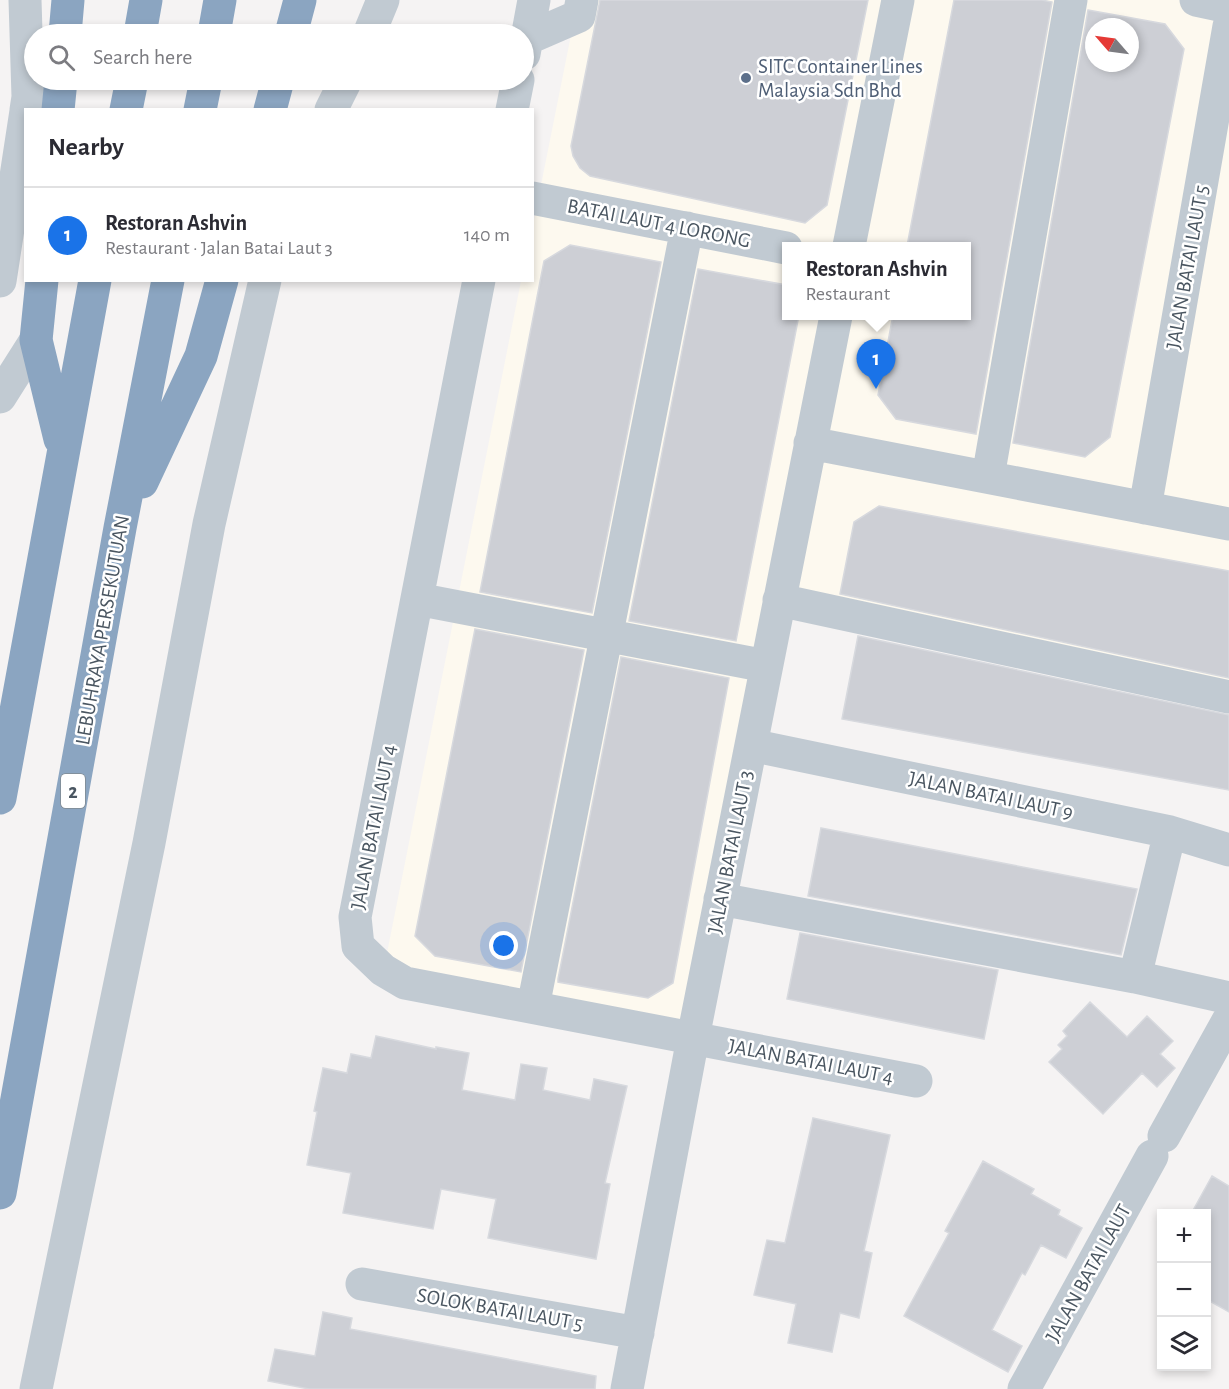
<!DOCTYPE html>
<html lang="en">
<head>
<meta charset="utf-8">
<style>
	:root { --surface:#fff; --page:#f7f7f7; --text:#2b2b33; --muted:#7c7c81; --line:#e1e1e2; --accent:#1a73e8 }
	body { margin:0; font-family:"Alegreya Sans",sans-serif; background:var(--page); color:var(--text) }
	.controls { position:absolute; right:18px; bottom:18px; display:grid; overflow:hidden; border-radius:0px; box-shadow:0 3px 9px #0003 }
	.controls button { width:54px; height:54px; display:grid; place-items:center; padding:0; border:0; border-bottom:2px solid var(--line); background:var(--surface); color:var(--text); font:30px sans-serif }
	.compass { position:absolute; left:1085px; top:18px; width:54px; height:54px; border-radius:50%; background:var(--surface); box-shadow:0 3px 9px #0003; rotate:298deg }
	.you { position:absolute; left:504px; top:946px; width:21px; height:21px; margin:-15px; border:4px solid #fff; border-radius:50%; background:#1a73e8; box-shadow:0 0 0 9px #1a73e833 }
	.badge { display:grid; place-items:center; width:39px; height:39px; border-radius:50%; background:var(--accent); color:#fff; font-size:20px; font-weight:700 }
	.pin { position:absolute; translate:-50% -50px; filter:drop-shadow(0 2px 3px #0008) }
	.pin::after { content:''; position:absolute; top:32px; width:21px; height:18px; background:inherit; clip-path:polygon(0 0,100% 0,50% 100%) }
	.popup { position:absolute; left:782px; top:242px; width:189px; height:78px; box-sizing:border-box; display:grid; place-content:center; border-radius:0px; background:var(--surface); filter:drop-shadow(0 2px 4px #0005); font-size:20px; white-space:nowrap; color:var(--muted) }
	.popup b { font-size:22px; color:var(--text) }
	.popup::after { content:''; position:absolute; left:50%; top:100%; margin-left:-12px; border:12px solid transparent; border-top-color:var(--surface) }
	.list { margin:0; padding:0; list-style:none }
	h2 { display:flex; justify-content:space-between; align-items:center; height:78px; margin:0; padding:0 24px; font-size:26px }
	h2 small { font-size:20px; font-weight:400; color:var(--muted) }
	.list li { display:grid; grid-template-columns:39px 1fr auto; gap:18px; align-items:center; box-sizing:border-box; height:96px; padding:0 24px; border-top:2px solid var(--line) }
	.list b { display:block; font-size:22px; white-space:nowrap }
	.list p { margin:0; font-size:20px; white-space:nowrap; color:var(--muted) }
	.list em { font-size:20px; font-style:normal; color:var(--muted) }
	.icon { flex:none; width:33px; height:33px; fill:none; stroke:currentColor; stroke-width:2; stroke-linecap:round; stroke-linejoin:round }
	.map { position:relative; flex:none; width:1229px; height:1389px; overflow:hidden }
	.search { position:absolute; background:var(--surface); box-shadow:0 3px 9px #0003; left:24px; top:24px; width:510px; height:66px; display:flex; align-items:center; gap:15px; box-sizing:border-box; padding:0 21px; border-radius:33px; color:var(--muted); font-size:22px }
	.panel { position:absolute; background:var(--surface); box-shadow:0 3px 9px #0003; left:24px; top:108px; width:510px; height:174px; border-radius:0px }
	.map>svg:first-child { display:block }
</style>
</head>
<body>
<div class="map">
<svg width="1229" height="1389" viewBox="0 0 1229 1389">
	<rect width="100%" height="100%" fill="#f5f3f3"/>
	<path fill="#fdf9ef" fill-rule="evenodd" d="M 578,0 L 1229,0 L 1229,689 L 770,592 L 683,1023 L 408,969 L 386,958 L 521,281 L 532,280 L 533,225 ZM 1094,27 L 1130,27 L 1130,63 L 1094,63 ZM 786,246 L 966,246 L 966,316 L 786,316 Z"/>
	<path fill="#cdcfd5" stroke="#d7d9de" stroke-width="1.5" fill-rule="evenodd" d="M 600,0 L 868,0 L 827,205 L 805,223 L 590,176 L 580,168 L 573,156 L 571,146 Z
		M 954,0 L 1042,0 L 1052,2 L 976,434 L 896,419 L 878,395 L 893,315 L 966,315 L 966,246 L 907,246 Z
		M 1088,10 L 1165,24 L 1184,49 L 1110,437 L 1085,457 L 1013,443 ZM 1094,27 L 1130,27 L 1130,63 L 1094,63 Z
		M 570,245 L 661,262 L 592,613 L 480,592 L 544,261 Z
		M 698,269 L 786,285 L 786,315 L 799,315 L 736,641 L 629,621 Z
		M 879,506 L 1229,571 L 1229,678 L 840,594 L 854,522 Z
		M 475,629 L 584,650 L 521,972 L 435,956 L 415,936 Z
		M 858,636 L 1229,715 L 1229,790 L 842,719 Z
		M 621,657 L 729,678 L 673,983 L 648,998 L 558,982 L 558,979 Z
		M 821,828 L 1137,889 L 1121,955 L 808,896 Z
		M 800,933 L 998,970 L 984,1039 L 787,999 Z
		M 1090,1002 L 1127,1037 L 1147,1016 L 1173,1041 L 1160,1054 L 1175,1068 L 1157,1087 L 1142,1073 L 1103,1114 L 1049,1062 L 1062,1049 L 1058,1045 L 1067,1036 L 1063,1031 Z
		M 376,1036 L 436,1049 L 436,1047 L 469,1053 L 462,1090 L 515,1100 L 521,1064 L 547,1068 L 543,1090 L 590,1100 L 594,1079 L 627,1086 L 605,1183 L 610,1184 L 596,1259 L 488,1238 L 496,1199 L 441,1189 L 433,1229 L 343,1213 L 351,1173 L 307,1165 L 317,1112 L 314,1111 L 323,1068 L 347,1073 L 351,1054 L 371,1058 Z
		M 813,1118 L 890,1135 L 864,1251 L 872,1253 L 859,1318 L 840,1313 L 832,1352 L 788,1343 L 796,1304 L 754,1295 L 767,1240 L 785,1243 Z
		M 983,1161 L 1034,1189 L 1031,1194 L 1060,1210 L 1058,1215 L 1082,1228 L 1066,1258 L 1041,1245 L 1025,1275 L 1022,1273 L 992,1330 L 1022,1346 L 1008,1372 L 904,1316 L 949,1233 L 945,1231 Z
		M 1212,1176 L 1229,1186 L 1229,1312 L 1206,1299 L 1206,1214 L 1191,1214 Z
		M 323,1312 L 352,1318 L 350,1329 L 596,1376 L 595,1389 L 309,1389 L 268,1381 L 275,1349 L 315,1356 Z"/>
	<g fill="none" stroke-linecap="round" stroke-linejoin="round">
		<path stroke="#c1cad2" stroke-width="33" d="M 25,0 L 28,97 L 26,110
			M 1196,0 L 1229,7
			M 369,34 L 383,0
			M 526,39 L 579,16 L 582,0
			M 524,54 L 534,0
			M 331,110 L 346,80
			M 512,110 L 518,80
			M 532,198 L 786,248
			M 849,246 L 898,0
			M 479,280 L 355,917 L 358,946 L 383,970 L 405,983 L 916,1081
			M 0,281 L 26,111
			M 0,397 L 36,340
			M 810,443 L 1229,524
			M 988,477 L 1071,0
			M 1145,508 L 1229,26
			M 417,599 L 766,666
			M 779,600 L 1229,697
			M 751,745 L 1170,832 L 1229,850
			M 720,899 L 1135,977 L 1229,998
			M 1135,977 L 1170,832
			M 533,1007 L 687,228
			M 1164,1136 L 1229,1019
			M 362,1284 L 638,1333
			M 36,1389 L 149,843 L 209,524 L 265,280
			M 627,1389 L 693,1038 L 836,316
			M 1024,1389 L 1152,1156"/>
		<path stroke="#8ba5c1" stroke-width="33" d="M 65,34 L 68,0
			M 140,34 L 146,0
			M 214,34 L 220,0
			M 291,34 L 300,0
			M 58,110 L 61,80
			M 126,110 L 132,80
			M 200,110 L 206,80
			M 270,110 L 278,80
			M 42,280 L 36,340 L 60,439
			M 142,482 L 201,356 L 222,280
			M 0,798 L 95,280
			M 0,1193 L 120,528 L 168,280"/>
	</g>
	<circle fill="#5c6f8a" stroke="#fff" stroke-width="2" cx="746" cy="78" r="6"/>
	<g text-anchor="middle" stroke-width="5" stroke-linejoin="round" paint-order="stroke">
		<rect fill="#fff" stroke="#808990" stroke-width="1.5" x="61" y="774" width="24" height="34" rx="4.5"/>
		<g font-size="20" font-weight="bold" fill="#4a5661">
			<text x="73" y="798">2</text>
		</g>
		<g font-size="21" fill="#4e5e75" stroke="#fff" text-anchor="start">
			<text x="758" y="73">SITC Container Lines<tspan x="758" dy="24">Malaysia Sdn Bhd</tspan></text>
		</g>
		<g font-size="21" fill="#4a5661" stroke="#fff">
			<text transform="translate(659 223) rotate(11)" y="7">BATAI LAUT 4 LORONG</text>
			<text transform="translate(1187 267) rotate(-80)" y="7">JALAN BATAI LAUT 5</text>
			<text transform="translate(102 630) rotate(-80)" y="7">LEBUHRAYA PERSEKUTUAN</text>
			<text transform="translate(991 795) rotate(12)" y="7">JALAN BATAI LAUT 9</text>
			<text transform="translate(373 827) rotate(-79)" y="7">JALAN BATAI LAUT 4</text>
			<text transform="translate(730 852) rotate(-79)" y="7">JALAN BATAI LAUT 3</text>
			<text transform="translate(811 1061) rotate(11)" y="7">JALAN BATAI LAUT 4</text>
			<text transform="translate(1088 1273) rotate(-61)" y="7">JALAN BATAI LAUT</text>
			<text transform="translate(500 1309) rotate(10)" y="7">SOLOK BATAI LAUT 5</text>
		</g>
	</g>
</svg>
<div class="controls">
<button>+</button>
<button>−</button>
<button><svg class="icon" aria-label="layers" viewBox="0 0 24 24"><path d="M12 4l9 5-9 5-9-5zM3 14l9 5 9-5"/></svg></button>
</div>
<svg class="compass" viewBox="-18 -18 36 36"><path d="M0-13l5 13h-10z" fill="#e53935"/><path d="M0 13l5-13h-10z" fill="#7c7c81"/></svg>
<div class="you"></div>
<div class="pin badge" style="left:876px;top:389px">1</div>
<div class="popup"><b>Restoran Ashvin</b>Restaurant</div>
<div class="search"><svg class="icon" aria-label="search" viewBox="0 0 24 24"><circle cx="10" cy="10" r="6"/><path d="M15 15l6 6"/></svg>Search here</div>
<section class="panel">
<h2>Nearby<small></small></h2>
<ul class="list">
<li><span class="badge">1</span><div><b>Restoran Ashvin</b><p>Restaurant · Jalan Batai Laut 3</p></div><em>140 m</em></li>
</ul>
</section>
</div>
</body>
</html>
